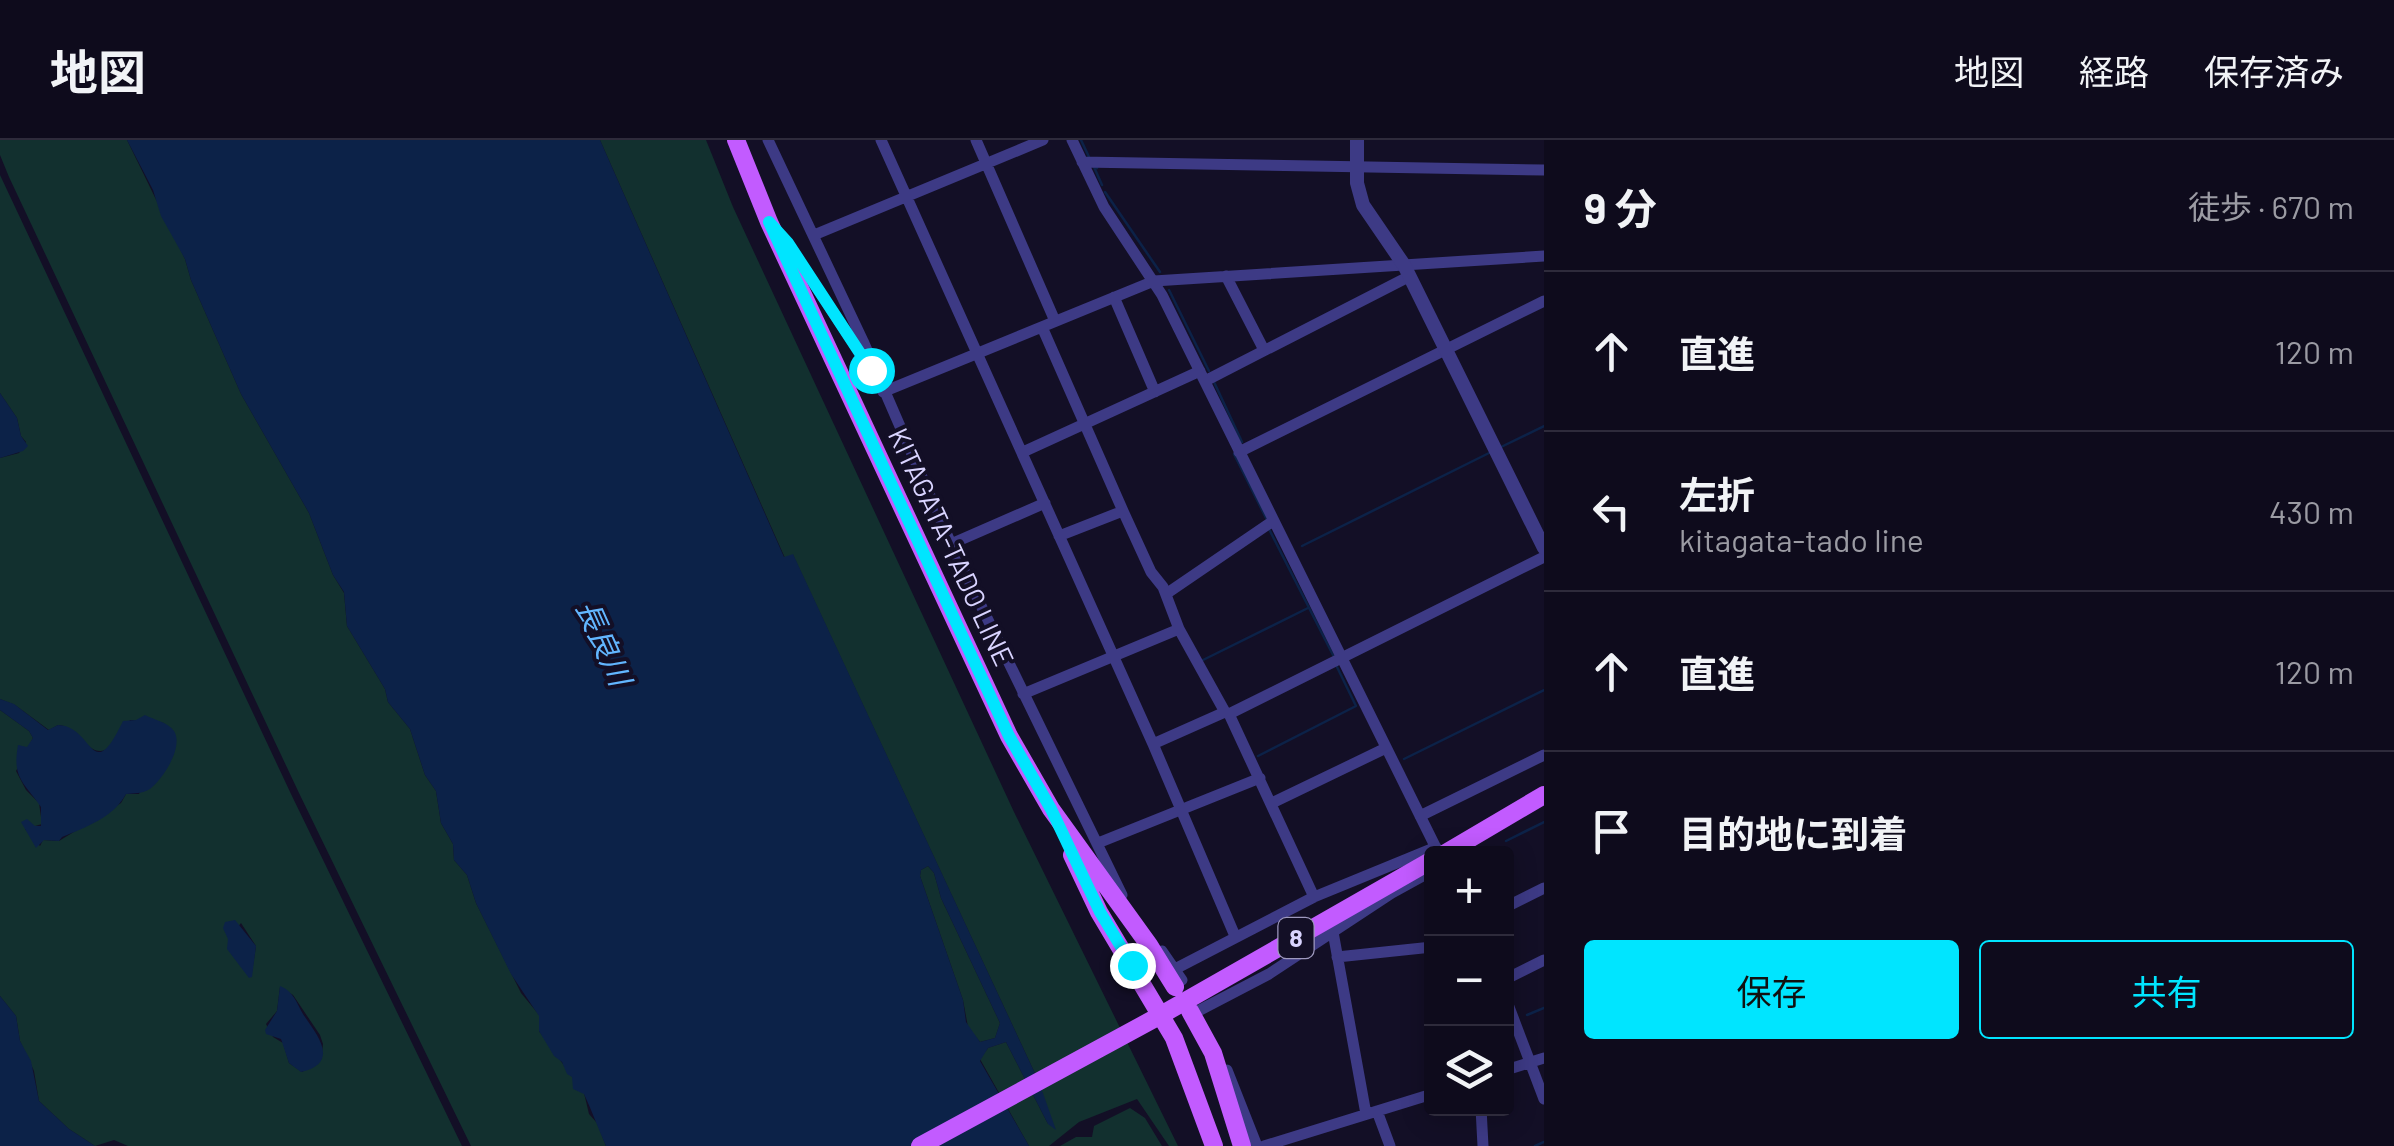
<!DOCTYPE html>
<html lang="ja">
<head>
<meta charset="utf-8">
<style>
	:root { --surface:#0e0b1c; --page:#171425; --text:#f1f3f6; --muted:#9b9ba3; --line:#2e2b3b; --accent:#00e5ff }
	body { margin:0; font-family:Barlow,"Noto Sans JP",sans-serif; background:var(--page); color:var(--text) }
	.controls { position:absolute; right:30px; bottom:30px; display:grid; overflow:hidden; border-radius:10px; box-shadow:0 5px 25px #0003 }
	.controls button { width:90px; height:90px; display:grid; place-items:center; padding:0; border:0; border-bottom:2px solid var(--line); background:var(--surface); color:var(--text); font:50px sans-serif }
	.stop { position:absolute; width:30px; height:30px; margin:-22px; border:8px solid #00e5ff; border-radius:50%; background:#fff }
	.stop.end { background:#00e5ff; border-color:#fff; box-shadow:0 2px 10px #0008 }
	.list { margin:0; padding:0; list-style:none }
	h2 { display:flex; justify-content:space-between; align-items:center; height:130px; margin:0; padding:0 40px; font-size:42px }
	h2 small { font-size:32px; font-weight:400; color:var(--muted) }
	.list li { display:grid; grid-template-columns:65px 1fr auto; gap:30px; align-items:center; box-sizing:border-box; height:160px; padding:0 40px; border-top:2px solid var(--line) }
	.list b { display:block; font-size:38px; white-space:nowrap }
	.list p { margin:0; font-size:32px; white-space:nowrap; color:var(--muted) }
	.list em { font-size:32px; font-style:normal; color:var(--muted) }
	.actions { display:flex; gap:20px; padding:30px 40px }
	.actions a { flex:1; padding:22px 0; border:2px solid var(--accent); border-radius:10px; text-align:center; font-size:35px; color:var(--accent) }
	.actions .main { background:var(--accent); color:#111 }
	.icon { flex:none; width:55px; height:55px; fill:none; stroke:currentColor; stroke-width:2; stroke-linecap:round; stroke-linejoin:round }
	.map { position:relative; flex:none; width:1544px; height:1006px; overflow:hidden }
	header { display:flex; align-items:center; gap:60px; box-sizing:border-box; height:140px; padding:0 50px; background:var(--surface); border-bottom:2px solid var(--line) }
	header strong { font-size:48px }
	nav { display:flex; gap:55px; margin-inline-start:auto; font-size:35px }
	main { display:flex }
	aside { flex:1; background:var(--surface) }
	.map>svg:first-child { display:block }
</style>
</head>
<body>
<header>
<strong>地図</strong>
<nav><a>地図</a><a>経路</a><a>保存済み</a></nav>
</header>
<main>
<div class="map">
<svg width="1544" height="1006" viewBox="0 0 1544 1006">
	<rect width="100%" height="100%" fill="#130f26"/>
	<path fill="#12302f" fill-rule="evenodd" d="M 0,0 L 127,0 L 185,119 L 191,140 L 241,254 L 309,373 L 333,435 L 344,453 L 347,486 L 385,549 L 388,562 L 410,589 L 425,635 L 436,651 L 441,683 L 453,704 L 454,720 L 467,735 L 476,763 L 521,853 L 540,876 L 539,891 L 584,953 L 589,974 L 597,983 L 606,1006 L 471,1006 L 299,653 L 9,37 L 0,15 Z
		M 600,0 L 706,0 L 733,67 L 1014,672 L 1178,1006 L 1169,1006 L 1137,959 L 1079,982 L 1049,1006 L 1029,1006 L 980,919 L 988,908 L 1006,902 L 1048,984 L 1039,942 L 793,415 L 785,418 Z
		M 0,35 L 291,654 L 462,1006 L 128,1006 L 114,1000 L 95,1006 L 69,989 L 39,961 L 34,931 L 20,901 L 16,876 L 0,856 L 0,570 L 29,591 L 33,598 L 16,631 L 26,650 L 39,663 L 42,684 L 25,689 L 40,706 L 43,700 L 59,701 L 121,663 L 126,654 L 139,654 L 164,583 L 130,580 C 122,588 118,599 111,606 C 91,625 78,585 58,585 L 49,590 L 15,565 L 0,559 L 0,318 L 19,313 L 26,302 L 21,296 L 17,278 L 0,253 ZM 241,783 L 256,806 L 252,832 L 247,834 C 232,809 217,813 241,783 ZM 280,847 L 293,855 L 320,895 L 323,904 L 321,920 L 302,932 L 289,923 L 283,903 L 273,897 L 266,884 L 277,871 Z
		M 928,726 L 934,733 L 941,758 L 1000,883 L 995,898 L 980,902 L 968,887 L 963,860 L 920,736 L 921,730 Z
		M 1130,968 L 1145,978 L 1162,1006 L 1060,1006 L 1076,997 L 1092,997 L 1094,986 Z"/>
	<path fill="#0c2248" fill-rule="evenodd" d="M 127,0 L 600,0 L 784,417 L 793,414 L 1039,942 L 1056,990 L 1048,984 L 1006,902 L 988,908 L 980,921 L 1029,1006 L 606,1006 C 598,988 592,971 584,954 L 573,949 L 572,937 L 567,934 L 562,922 L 554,916 L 539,891 L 539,876 L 511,834 L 476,763 L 467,735 L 454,720 L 453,704 L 441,683 L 436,651 L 425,635 L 410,589 L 388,562 L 385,549 L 347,486 L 344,452 L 333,435 L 309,373 L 241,254 L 191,140 L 185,119 L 161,76 L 153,50 ZM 928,726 L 934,733 L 941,758 L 1000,883 L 995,898 L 980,902 L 966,882 L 963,860 L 920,736 L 921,730 Z
		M 0,253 L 17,278 L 21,296 L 28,306 L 23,311 L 0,318 Z
		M 0,559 L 14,564 L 48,590 L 58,585 C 94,586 91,648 123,581 L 136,580 L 145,575 C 154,580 168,582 174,591 C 184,607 163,639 150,649 C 142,654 135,653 126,654 C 113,678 86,687 62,697 L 59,701 L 44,700 L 36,708 L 21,682 L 27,679 L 35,686 L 41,686 L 41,667 C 24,642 12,639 18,605 L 27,607 L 33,598 L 29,591 L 0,570 Z
		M 235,780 L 256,806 L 252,837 L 249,838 L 227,809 L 228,799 L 223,788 L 225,782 Z
		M 280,846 C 295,852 297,865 305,877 C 318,896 340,923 301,932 L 289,923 L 281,899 L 266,894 L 265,890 L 277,871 Z
		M 0,856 L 16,876 L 20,901 L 31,921 L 39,961 L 69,989 L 95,1006 L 0,1006 Z"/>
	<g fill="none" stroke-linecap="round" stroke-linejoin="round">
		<path stroke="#0c2248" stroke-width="2.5" d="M 1081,0 L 1089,17
			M 1097,28 L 1094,27 L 1102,45
			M 1105,52 L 1160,132
			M 1169,150 L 1209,231
			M 1214,242 L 1242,302
			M 1501,307 L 1544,286
			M 1234,314 L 1266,378
			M 1269,389 L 1333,515
			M 1302,406 L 1489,313
			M 1203,520 L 1308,468
			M 1258,616 L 1356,566 L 1337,527
			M 1404,619 L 1544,550
			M 1506,701 L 1544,682
			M 1527,875 L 1544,868
			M 1535,1006 L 1544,1002"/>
		<path stroke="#3d3a85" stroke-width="11" d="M 768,0 L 863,201 L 951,404 L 1122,755
			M 881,0 L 1153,604 L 1235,796
			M 976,0 L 1055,181
			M 1072,0 L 1104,67 L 1162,155 L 1439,714
			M 1082,22 L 1544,30
			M 814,95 L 1043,0
			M 782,96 L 866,222
			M 1226,136 L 1264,210
			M 1114,157 L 1155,252
			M 1042,187 L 1123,371
			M 1205,241 L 1410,136
			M 883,252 L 1154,141 L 1544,116
			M 1023,312 L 1200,231
			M 1239,312 L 1544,161
			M 1059,396 L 1123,371 L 1151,432 L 1163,447 L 1179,489 L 1225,572
			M 951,404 L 1045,363
			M 1166,454 L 1273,381
			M 1023,554 L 1179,489
			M 1229,574 L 1314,757
			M 1153,604 L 1225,572 L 1229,574 L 1544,417
			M 1272,663 L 1386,608
			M 1420,676 L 1544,615
			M 1098,703 L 1260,638
			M 1506,767 L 1544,748
			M 1333,792 L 1366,974
			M 1162,811 L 1182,840
			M 1337,817 L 1432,807
			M 1175,829 L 1314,757 L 1436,707
			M 1506,839 L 1544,820
			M 1506,859 L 1544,959
			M 1200,870 L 1269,834 L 1392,753 L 1432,731
			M 1227,930 L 1257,1006
			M 1506,930 L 1544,918
			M 1481,968 L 1483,1006
			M 1377,971 L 1390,1006
			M 1264,1006 L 1432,954"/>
		<path stroke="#3d3a85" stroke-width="14" d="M 1357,0 L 1357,43 L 1363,65 L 1404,125 L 1544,408"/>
		<path stroke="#c25bff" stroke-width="18" d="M 736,0 L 769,82 L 1009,596 L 1051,669 L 1149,805 L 1175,847
			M 1444,714 L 1544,655
			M 1072,715 L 1099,772 L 1174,898 L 1214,1006
			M 1190,871 L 1213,913 L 1242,1006
			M 920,1006 L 1161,875 L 1432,720"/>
	</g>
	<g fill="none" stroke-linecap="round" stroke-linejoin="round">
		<path stroke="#00e5ff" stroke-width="12" d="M 871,230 L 788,103 L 769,82 L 1009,596 L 1051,669 L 1100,772 L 1132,825"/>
	</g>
	<g text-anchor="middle" stroke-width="8" stroke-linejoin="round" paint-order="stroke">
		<rect fill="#130f26" stroke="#9e99be" stroke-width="2.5" x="1278.5" y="778" width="35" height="40" rx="8"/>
		<g font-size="25" font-weight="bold" fill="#d9d4ff">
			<text x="1296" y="807">8</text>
		</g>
		<g font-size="28" fill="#d9d4ff" stroke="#130f26">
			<text transform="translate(951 407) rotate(65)" y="10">KITAGATA-TADO LINE</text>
		</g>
		<g font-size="30" font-style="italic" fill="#62b6ff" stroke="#130f26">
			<text transform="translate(603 503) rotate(66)" y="10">長良川</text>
		</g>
	</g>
</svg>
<div class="controls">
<button>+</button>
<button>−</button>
<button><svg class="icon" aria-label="layers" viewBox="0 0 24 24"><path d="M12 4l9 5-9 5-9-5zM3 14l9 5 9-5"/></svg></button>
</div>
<div class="stop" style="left:871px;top:230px"></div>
<div class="stop end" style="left:1132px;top:825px"></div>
</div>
<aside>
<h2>9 分<small>徒歩 · 670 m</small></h2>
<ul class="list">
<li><svg class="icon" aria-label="ahead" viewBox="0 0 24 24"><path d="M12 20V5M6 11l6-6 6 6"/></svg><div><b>直進</b></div><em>120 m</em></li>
<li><svg class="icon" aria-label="left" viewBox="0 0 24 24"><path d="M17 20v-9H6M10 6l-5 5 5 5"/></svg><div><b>左折</b><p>kitagata-tado line</p></div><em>430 m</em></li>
<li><svg class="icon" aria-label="ahead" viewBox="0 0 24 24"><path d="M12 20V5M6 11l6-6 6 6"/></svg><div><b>直進</b></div><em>120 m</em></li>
<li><svg class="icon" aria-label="arrive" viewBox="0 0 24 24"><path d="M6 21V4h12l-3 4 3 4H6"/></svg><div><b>目的地に到着</b></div></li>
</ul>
<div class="actions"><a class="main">保存</a><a>共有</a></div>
</aside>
</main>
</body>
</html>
